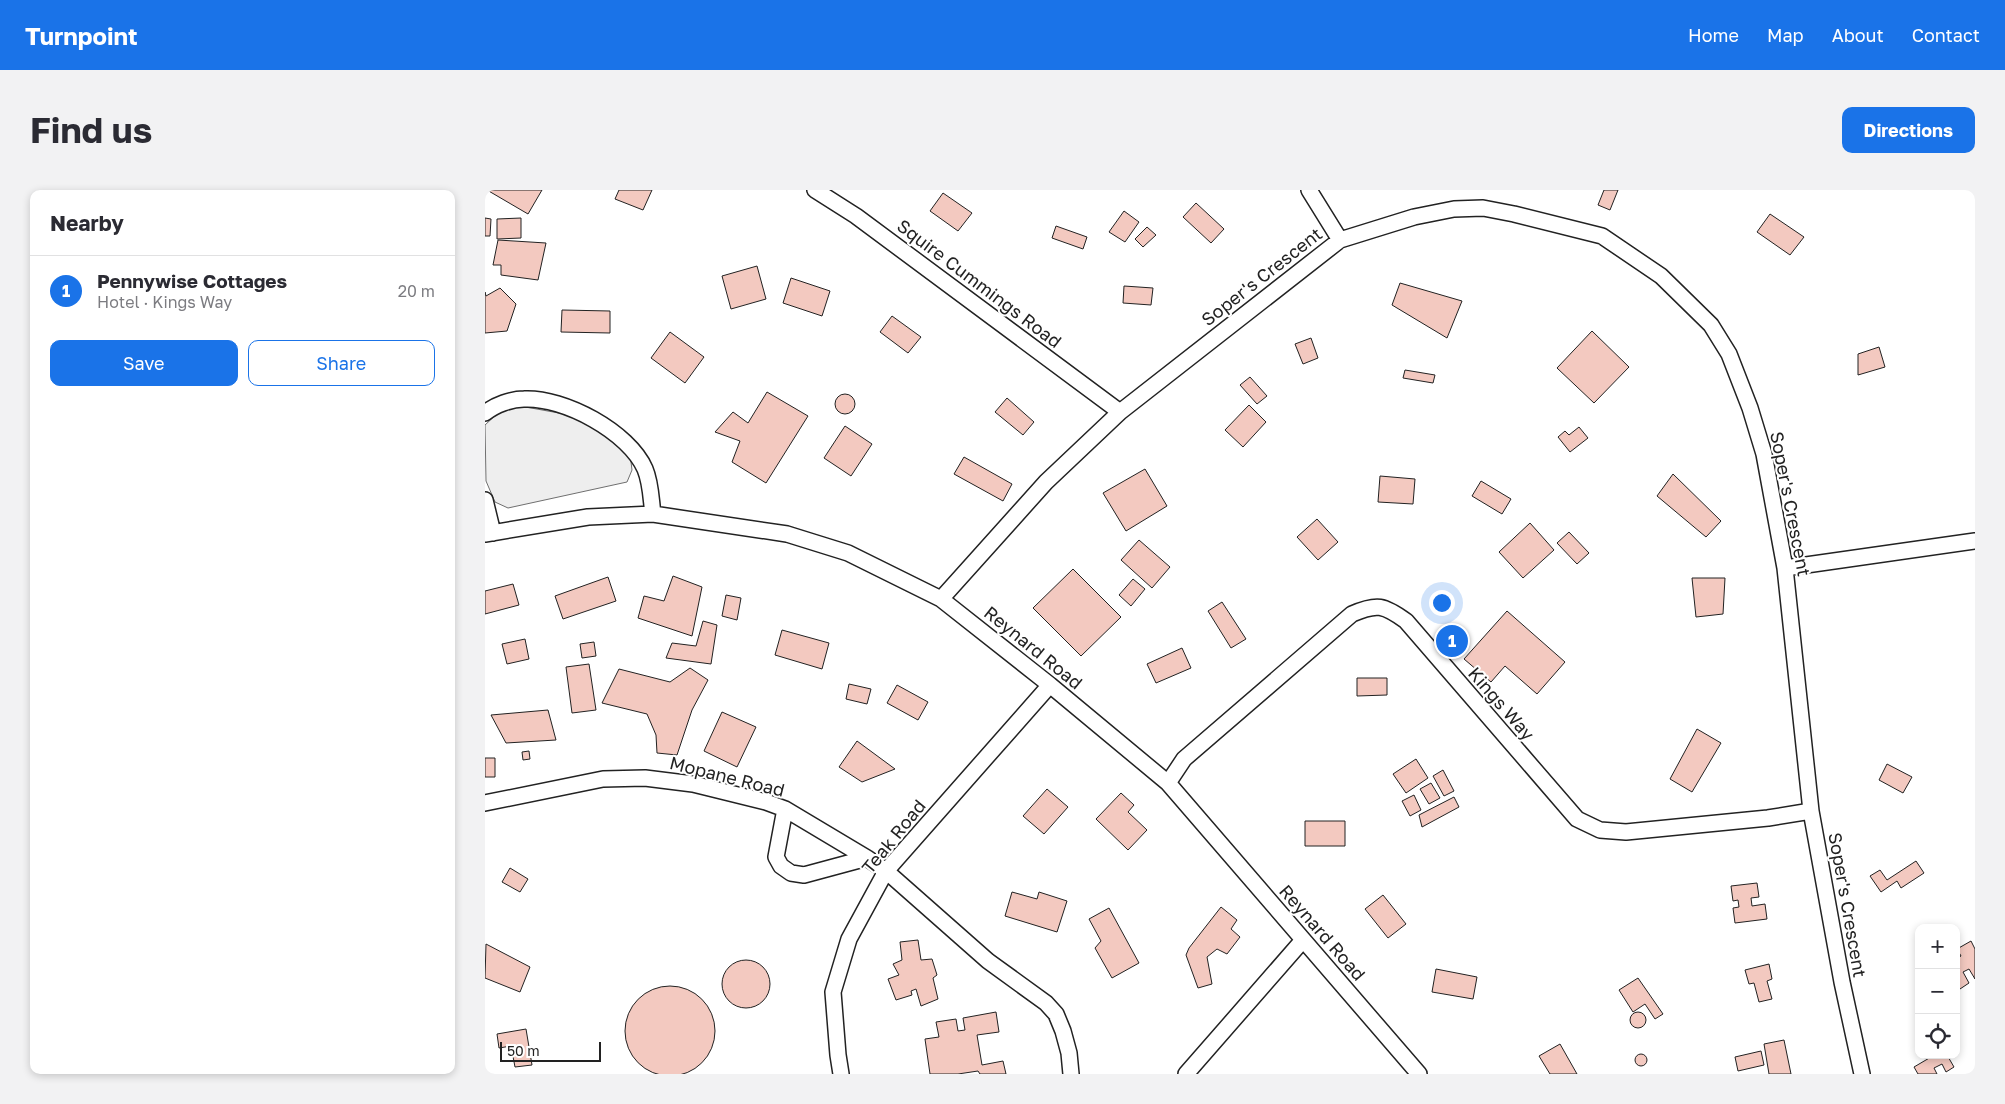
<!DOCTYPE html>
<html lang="en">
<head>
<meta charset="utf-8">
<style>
	:root { --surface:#fff; --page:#f2f2f3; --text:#2b2b33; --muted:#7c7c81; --line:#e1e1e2; --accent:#1a73e8 }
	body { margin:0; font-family:"Golos Text",sans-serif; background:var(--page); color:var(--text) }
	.controls { position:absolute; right:15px; bottom:15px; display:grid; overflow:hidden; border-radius:10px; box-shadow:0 2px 8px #0003 }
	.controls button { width:45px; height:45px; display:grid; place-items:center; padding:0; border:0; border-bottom:1px solid var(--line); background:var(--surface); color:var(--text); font:25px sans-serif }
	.scale { position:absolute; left:15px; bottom:12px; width:101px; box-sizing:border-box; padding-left:5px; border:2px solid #222; border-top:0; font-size:14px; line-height:18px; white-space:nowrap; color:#222; -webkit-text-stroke:4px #fff; paint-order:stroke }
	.you { position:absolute; left:956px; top:412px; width:18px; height:18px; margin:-12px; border:4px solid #fff; border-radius:50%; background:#1a73e8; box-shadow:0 0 0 8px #1a73e833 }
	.badge { display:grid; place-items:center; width:32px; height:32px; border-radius:50%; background:var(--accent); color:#fff; font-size:16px; font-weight:700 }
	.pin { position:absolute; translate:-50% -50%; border:2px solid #fff; box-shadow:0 1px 5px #0006 }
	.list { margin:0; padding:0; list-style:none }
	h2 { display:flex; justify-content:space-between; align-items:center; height:65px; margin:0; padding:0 20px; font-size:21px }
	h2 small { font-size:16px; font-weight:400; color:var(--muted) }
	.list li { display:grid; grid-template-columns:32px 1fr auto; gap:15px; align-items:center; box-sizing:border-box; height:70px; padding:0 20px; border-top:1px solid var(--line) }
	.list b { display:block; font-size:19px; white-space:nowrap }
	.list p { margin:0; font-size:16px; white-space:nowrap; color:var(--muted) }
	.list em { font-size:16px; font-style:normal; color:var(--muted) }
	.actions { display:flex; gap:10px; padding:15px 20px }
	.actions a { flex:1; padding:11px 0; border:1px solid var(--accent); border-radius:10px; text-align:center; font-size:18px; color:var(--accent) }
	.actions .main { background:var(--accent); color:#fff }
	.icon { flex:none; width:28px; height:28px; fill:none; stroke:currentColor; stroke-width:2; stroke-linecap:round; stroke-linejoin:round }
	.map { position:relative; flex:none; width:1490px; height:884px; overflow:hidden; border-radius:10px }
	header { display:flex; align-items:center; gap:30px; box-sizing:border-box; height:70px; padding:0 25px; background:var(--accent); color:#fff }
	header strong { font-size:24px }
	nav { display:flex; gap:28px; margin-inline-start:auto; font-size:18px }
	.intro { display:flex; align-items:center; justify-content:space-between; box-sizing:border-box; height:120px; padding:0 30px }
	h1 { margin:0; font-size:35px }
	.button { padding:12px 22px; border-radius:10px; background:var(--accent); color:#fff; font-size:18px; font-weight:700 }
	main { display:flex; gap:30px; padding:0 30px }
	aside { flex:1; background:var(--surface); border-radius:10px; box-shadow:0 2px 8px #0003 }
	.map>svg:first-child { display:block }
</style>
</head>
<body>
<header>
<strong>Turnpoint</strong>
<nav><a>Home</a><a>Map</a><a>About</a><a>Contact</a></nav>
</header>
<div class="intro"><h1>Find us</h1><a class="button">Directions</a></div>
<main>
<aside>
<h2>Nearby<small></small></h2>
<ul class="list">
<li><span class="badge">1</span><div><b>Pennywise Cottages</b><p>Hotel · Kings Way</p></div><em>20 m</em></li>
</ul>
<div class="actions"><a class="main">Save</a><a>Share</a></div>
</aside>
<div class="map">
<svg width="1490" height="884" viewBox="0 0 1490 884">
	<rect width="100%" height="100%" fill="#fff"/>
	<path fill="#eee" stroke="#6f6f6f" d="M 35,216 L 85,225 L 125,246 L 145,264 L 147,280 L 142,292 L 23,318 L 10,312 L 1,291 L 0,235 L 14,222 Z"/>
	<path fill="#f3c9c0" stroke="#222" d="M 2,0 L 57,0 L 43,24 Z
		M 134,0 L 167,0 L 158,20 L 130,9 Z
		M 1119,0 L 1133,0 L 1125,20 L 1113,15 Z
		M 458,3 L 487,23 L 473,41 L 445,21 Z
		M 711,13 L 739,39 L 726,53 L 698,27 Z
		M 639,21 L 654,32 L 640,52 L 624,42 Z
		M 1285,24 L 1319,47 L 1305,65 L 1272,42 Z
		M 0,28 L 6,29 L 5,46 L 0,46 Z
		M 36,28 L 36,48 L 12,49 L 12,29 Z
		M 571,36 L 602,47 L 598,59 L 567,48 Z
		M 662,37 L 671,45 L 658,57 L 650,49 Z
		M 13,50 L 61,53 L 53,90 L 16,85 L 16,75 L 8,75 Z
		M 272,76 L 281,109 L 246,119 L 237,86 Z
		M 306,88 L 345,101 L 337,126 L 298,113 Z
		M 915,93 L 977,111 L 962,148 L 907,115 Z
		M 639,96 L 668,98 L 666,115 L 638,113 Z
		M 15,98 L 31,114 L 22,141 L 0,143 L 0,102 L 1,106 Z
		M 77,120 L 125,121 L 125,143 L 76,142 Z
		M 407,126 L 436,147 L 423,163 L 395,142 Z
		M 1107,141 L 1144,177 L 1109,213 L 1072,178 Z
		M 185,142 L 219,167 L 200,193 L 166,168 Z
		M 826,148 L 833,168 L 818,174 L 810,154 Z
		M 1394,157 L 1400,177 L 1373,185 L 1373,164 Z
		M 920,180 L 950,185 L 948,193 L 918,188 Z
		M 765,187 L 782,206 L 772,214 L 755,195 Z
		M 282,202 L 323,226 L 281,293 L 247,272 L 255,251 L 230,242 L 248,222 L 263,233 Z
		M350 214a10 10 0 1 1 20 0a10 10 0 1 1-20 0Z
		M 522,208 L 549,232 L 538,245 L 510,222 Z
		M 764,215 L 781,232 L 758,257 L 740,240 Z
		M 360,236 L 387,254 L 366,286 L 339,268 Z
		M 1094,237 L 1103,248 L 1085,262 L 1073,247 L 1080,241 L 1084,245 Z
		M 479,267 L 527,294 L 518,311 L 469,284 Z
		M 660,279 L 682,316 L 641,341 L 618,303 Z
		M 1188,284 L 1236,331 L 1221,347 L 1172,306 Z
		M 895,286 L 930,289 L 928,314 L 893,312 Z
		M 996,291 L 1026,309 L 1017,324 L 987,306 Z
		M 832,329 L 853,352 L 833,370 L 812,347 Z
		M 1045,333 L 1069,360 L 1038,388 L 1014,362 Z
		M 1084,342 L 1104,363 L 1092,374 L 1072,353 Z
		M 654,350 L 685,377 L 667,398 L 636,370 Z
		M 588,379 L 636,427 L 596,466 L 548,418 Z
		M 188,386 L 217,397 L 207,446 L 153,428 L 159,406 L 179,411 Z
		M 123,387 L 131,411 L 78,429 L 70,406 Z
		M 1207,388 L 1240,388 L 1238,424 L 1211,427 Z
		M 648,389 L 660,399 L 646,416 L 634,405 Z
		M 28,394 L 34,415 L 0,424 L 0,401 Z
		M 241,405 L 256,408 L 252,430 L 237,426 Z
		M 737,412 L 761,449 L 746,458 L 723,421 Z
		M 1022,421 L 1080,472 L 1052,504 L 1020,476 L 1006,492 L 979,469 Z
		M 218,431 L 232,435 L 226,474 L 181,468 L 187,453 L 211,456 Z
		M 297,440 L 344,453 L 337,479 L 290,465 Z
		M 40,449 L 44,469 L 22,474 L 17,454 Z
		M 109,452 L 111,466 L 97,468 L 95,454 Z
		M 697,458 L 706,478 L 671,493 L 662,474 Z
		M 104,474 L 111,520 L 87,523 L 81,477 Z
		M 205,478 L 223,490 L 207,520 L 192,565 L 172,563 L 171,545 L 162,524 L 117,513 L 134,479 L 185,492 Z
		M 872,488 L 902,488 L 902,505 L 872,506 Z
		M 364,494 L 386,499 L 382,514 L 361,509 Z
		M 412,495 L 443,512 L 433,530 L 402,513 Z
		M 63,520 L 71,550 L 21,553 L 6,525 Z
		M 237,522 L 271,537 L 252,577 L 219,561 Z
		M 1212,539 L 1236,553 L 1207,602 L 1185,589 Z
		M 372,551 L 410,579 L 377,592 L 354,577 Z
		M 44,561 L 45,569 L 38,570 L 37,562 Z
		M 0,568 L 10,568 L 10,587 L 0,587 Z
		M 931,569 L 943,588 L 921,603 L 908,584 Z
		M 1402,574 L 1427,587 L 1418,603 L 1394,590 Z
		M 958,580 L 969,601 L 959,606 L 948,586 Z
		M 946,593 L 955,608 L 944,614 L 935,599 Z
		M 562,599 L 583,617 L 559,644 L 538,626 Z
		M 636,603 L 649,615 L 643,622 L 662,640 L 643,660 L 611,629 Z
		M 929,605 L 936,620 L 925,626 L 917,611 Z
		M 969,607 L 974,617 L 937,637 L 934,625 Z
		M 820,631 L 860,631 L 860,656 L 820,656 Z
		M 1431,671 L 1439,683 L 1416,698 L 1412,691 L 1396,702 L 1385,686 L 1395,680 L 1402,690 Z
		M 25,678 L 43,689 L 35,702 L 17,692 Z
		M 1272,693 L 1274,707 L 1266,708 L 1267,716 L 1280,714 L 1282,729 L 1250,733 L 1248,718 L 1254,717 L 1253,710 L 1248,711 L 1246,696 Z
		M 527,702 L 552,709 L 554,702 L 582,711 L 572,742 L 520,726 Z
		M 898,705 L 921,734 L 903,748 L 880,719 Z
		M 736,717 L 752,730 L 746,739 L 755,747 L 742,764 L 732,759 L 722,767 L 727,794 L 713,798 L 701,765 L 704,758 Z
		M 624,718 L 654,773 L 627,788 L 610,758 L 616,751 L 604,729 Z
		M 433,750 L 436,770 L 447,769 L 452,785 L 448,788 L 453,809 L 436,816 L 431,799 L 426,801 L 427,805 L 411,810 L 403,789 L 414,785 L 408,774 L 417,770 L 415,752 Z
		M 1486,751 L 1490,759 L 1490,789 L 1484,779 L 1478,782 L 1484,793 L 1475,799 L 1471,793 L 1471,769 L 1476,766 L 1472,759 Z
		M 1,754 L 45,777 L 35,802 L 0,788 Z
		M237 794a24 24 0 1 1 48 0a24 24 0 1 1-48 0Z
		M 1284,774 L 1287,789 L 1282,791 L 1287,809 L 1274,812 L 1269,793 L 1264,794 L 1260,780 Z
		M 951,779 L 992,787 L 988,809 L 947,802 Z
		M 1153,788 L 1178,824 L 1170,829 L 1160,814 L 1148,822 L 1134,800 Z
		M140 841a45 45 0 1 1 90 0a45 45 0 1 1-90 0Z
		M 511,822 L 514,842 L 492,845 L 497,875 L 518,871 L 521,884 L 495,884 L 493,881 L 473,884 L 445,884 L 440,849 L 454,847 L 451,832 L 471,829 L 473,841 L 480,840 L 478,828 Z
		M1145 830a8 8 0 1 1 16 0a8 8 0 1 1-16 0Z
		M 41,839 L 47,875 L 30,877 L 26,856 L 14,858 L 12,844 Z
		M 1299,850 L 1306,884 L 1284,884 L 1279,854 Z
		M 1075,854 L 1092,884 L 1065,884 L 1054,866 Z
		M 1276,861 L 1279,875 L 1253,881 L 1250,867 Z
		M1150 870a6 6 0 1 1 12 0a6 6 0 1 1-12 0Z
		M 1445,865 L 1462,865 L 1469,877 L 1461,882 L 1457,874 L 1449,878 L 1452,884 L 1433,884 L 1429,877 L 1446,867 Z"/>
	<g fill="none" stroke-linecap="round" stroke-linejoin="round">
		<defs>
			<path id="minor" d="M 330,0 L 371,26 L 635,222
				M 824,0 L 855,50
				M 0,223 C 10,215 26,209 39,209 C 79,207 144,242 160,279 C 166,293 166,310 168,324
				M 0,310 L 8,343
				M 0,344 L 103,327 L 168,324 L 302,344 L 363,363 L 456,409 L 565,495 L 683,593 L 934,884
				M 1300,378 L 1490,351
				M 456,409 L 561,292 L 635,222 L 855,50 L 929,27 L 969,19 L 998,18 L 1029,24 L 1117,46 L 1176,86 L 1226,135 L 1244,164 L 1265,218 L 1279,264 L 1300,378 L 1326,621 L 1357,792 L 1377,884
				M 683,593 L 699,569 L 867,424 C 892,413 899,415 921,431 L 1092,629 L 1115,640 L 1141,642 L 1283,628 L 1326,621
				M 0,613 L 118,589 L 160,588 L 208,594 L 281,612 L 300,619 L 382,668 L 401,681 L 503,771 L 561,813 L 571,824 L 578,841 L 584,863 L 586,884
				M 300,619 L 291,667 L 296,676 L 306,683 L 319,685 L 382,668
				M 356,884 L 353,865 L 348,802 L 364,749 L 401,681 L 565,495
				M 701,884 L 818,750"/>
		</defs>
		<use href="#minor" stroke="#222" stroke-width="18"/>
		<use href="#minor" stroke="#fff" stroke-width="15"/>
	</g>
	<g text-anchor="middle" stroke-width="4" stroke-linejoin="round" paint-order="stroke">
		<g font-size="18" fill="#222" stroke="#fff">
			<text transform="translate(777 87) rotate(-38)" y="6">Soper's Crescent</text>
			<text transform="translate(494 94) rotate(37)" y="6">Squire Cummings Road</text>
			<text transform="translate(1305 314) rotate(79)" y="6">Soper's Crescent</text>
			<text transform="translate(548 458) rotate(39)" y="6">Reynard Road</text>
			<text transform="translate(1016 514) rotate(49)" y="6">Kings Way</text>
			<text transform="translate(242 587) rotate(14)" y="6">Mopane Road</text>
			<text transform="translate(409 647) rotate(-51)" y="6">Teak Road</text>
			<text transform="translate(1362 715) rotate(80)" y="6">Soper's Crescent</text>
			<text transform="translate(837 743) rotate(49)" y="6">Reynard Road</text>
		</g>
	</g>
</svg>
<div class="controls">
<button>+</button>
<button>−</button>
<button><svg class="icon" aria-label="locate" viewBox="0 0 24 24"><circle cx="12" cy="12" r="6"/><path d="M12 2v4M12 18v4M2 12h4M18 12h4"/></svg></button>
</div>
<div class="scale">50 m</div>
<div class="you"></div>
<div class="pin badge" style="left:967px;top:451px">1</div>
</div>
</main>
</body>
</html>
